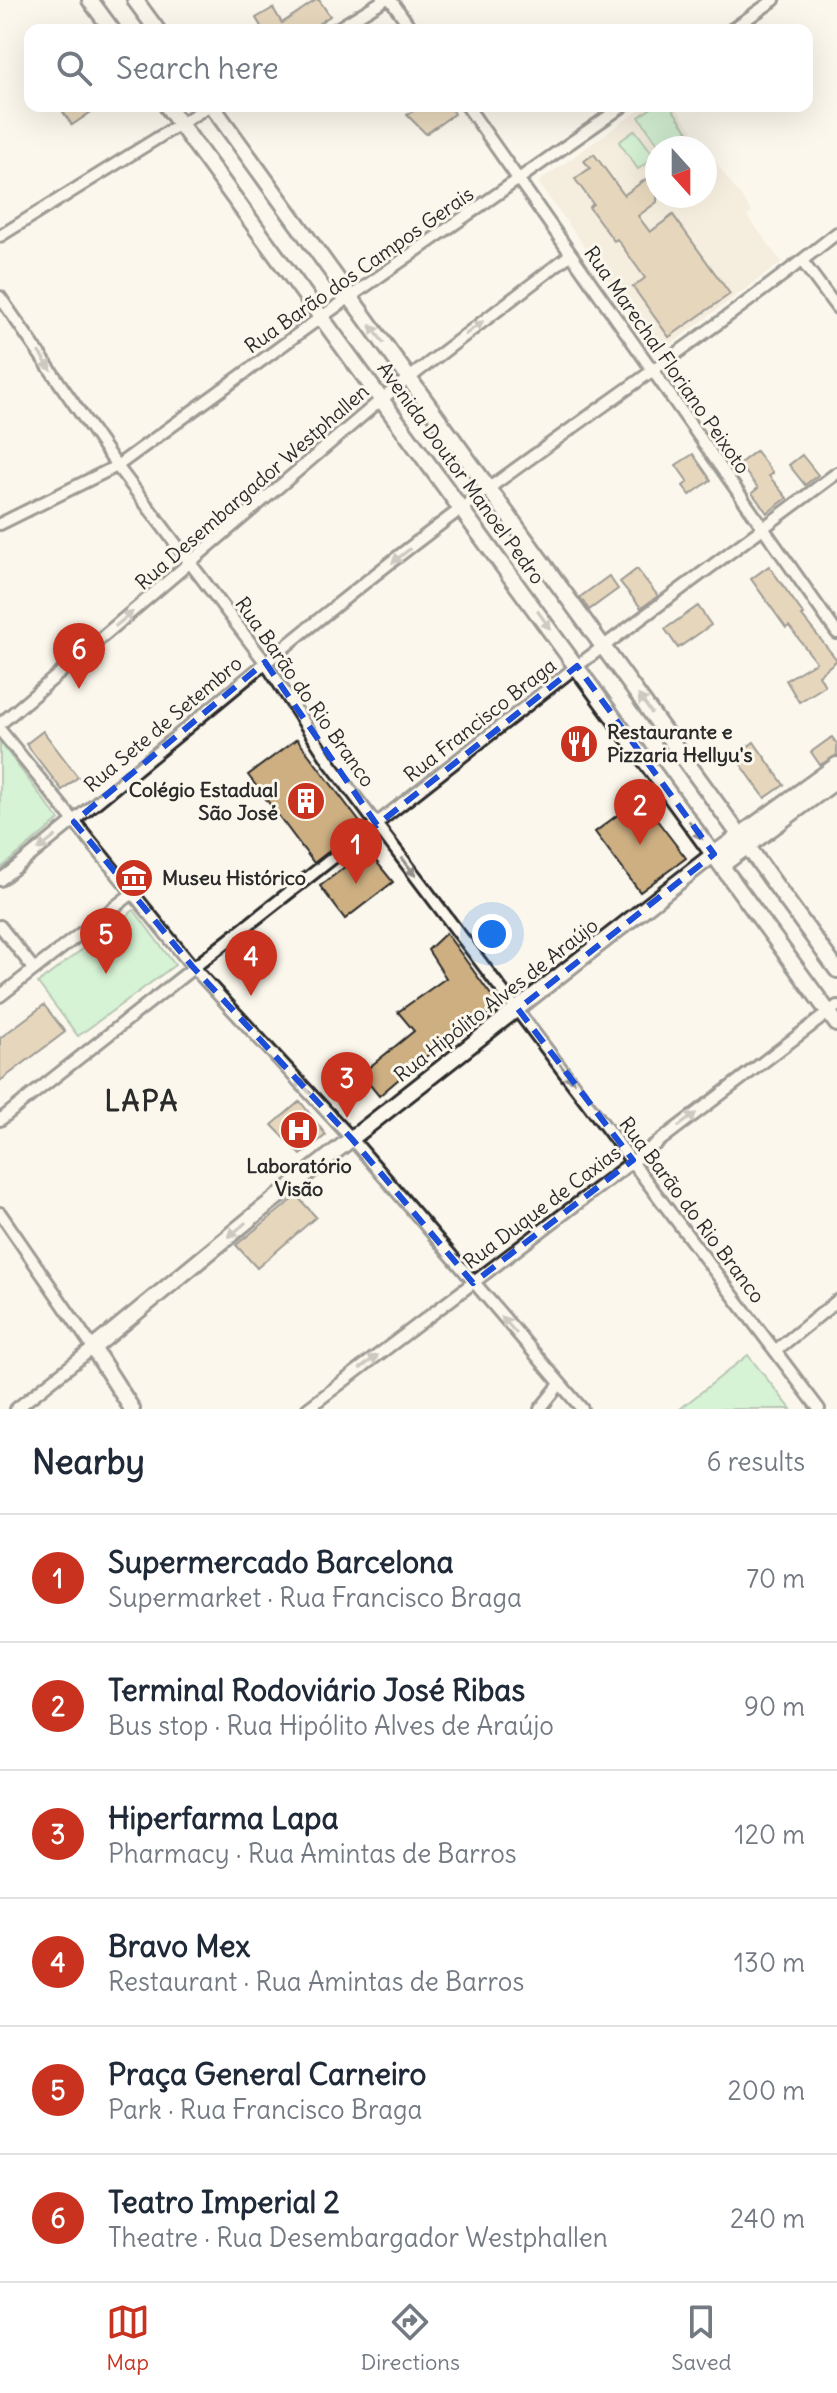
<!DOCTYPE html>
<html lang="en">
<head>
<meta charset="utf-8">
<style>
	:root { --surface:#fff; --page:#f6f6f7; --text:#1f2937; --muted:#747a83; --line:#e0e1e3; --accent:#c8321e }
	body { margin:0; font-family:Delius,sans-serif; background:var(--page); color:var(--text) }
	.compass { position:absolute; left:645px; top:136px; width:72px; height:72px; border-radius:50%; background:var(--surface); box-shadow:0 8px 32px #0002; rotate:159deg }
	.you { position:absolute; left:492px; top:934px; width:28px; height:28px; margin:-20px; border:6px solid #fff; border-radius:50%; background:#1a73e8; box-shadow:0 0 0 12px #1a73e833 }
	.badge { display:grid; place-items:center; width:52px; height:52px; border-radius:50%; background:var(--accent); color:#fff; font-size:26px; font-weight:700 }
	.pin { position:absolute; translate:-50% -66px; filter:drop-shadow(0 2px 4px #0008) }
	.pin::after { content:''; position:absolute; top:42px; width:28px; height:24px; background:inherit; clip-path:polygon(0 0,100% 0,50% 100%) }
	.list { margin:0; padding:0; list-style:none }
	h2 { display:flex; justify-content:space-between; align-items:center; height:104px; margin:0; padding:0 32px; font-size:34px }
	h2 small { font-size:26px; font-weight:400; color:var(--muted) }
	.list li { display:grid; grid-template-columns:52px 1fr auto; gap:24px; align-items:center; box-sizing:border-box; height:128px; padding:0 32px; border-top:2px solid var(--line) }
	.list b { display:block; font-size:30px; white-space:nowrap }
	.list p { margin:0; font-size:26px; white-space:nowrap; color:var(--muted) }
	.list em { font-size:26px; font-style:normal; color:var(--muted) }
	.icon { flex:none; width:44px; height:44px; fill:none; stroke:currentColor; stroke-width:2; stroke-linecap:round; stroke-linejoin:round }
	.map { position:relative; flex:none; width:837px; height:1409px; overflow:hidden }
	.search { position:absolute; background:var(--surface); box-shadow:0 8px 32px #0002; left:24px; right:24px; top:24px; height:88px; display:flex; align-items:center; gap:20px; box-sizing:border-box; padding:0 28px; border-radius:16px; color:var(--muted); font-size:30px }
	.sheet { height:872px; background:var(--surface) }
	nav { display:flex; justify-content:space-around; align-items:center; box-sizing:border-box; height:112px; border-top:2px solid var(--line); background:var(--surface); font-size:22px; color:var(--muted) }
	nav a { display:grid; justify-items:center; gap:4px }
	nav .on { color:var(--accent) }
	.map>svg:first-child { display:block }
</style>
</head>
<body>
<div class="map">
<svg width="837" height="1409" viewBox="0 0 837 1409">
	<rect width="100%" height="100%" fill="#fbf7ec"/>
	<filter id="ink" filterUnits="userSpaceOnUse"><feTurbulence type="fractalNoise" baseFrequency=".0125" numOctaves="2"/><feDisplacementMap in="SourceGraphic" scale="16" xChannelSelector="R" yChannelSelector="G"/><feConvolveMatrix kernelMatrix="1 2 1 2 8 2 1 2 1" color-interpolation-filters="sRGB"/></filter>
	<g filter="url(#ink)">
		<path fill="#ede1cc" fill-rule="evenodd" d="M 645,106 L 675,106 L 752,212 L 747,216 L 782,262 L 660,352 L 538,182 ZM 657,148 L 705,148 L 705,196 L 657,196 Z"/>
		<path fill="#a8edb9" stroke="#6a8c72" stroke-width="2" d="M 654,106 L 670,106 L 694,140 L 682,148 L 661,148 L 639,117 Z
			M 635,130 L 655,157 L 638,169 L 619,142 Z
			M 0,742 L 59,820 L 0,869 Z
			M 134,910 L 175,965 L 78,1036 L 38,983 Z
			M 748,1355 L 791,1409 L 680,1409 Z"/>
		<path fill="#cdaf82" stroke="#2b2b2b" stroke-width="2" d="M 316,0 L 319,0 L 330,16 L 309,30 L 263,30 L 256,18 L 273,8 L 282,23 Z
			M 59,106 L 100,106 L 72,125 Z
			M 421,106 L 450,106 L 454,114 L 426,134 L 407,115 Z
			M 594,154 L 624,195 L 657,171 L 657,202 L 638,216 L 650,232 L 673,215 L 730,294 L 669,337 L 633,287 L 645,278 L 617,239 L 614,241 L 589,207 L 593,204 L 575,179 L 590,168 L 584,161 Z
			M 756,451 L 773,473 L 769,476 L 787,498 L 767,513 L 752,493 L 758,488 L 739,464 Z
			M 693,454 L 711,480 L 690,495 L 683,486 L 688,482 L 676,465 Z
			M 802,455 L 818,475 L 805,485 L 789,465 Z
			M 769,566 L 804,615 L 802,616 L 837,660 L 819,675 L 825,686 L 799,702 L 786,680 L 816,662 L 789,626 L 786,628 L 751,579 Z
			M 637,569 L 658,596 L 641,608 L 620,582 Z
			M 609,576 L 618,589 L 589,610 L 580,597 Z
			M 698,606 L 711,625 L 678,648 L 665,629 Z
			M 43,731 L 78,777 L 62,790 L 26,744 Z
			M 832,737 L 837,744 L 837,755 L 820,765 L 811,752 Z
			M 297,739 L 362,825 L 314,863 L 248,775 Z
			M 754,742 L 784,785 L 765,798 L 735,756 Z
			M 640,798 L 686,858 L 640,892 L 595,832 Z
			M 367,850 L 393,882 L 345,919 L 320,886 Z
			M 446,933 L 499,1006 L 421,1060 L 379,1096 L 361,1074 L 414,1031 L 398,1012 L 446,978 L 428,950 Z
			M 44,1005 L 65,1032 L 0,1081 L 0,1038 Z
			M 300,1101 L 326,1135 L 301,1155 L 272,1125 Z
			M 297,1196 L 316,1217 L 257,1268 L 236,1245 Z"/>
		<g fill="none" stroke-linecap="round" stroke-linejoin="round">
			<defs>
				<path id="minor" d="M 391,0 L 412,30
					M 335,30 L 384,0
					M 731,30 L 774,0
					M 467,106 L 837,633
					M 0,236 L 209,106
					M 802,261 L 837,308
					M 0,297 L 117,466 L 265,662 L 330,763 L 819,1409
					M 0,524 L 117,466 L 320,318 L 623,106
					M 0,724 L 382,399 L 571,254
					M 0,730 L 192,966 L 352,1139 L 582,1409
					M 0,880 C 155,758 303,626 462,508 C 586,416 715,330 837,233
					M 0,926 L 34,969
					M 0,996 L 134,892
					M 0,1120 L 577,666 L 837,473
					M 0,1213 L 93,1348 L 16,1409
					M 775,1351 L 837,1301
					M 307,1409 L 837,1006
					M 540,1409 L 560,1384"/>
				<path id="tertiary" d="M 132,1409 L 93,1348 L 262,1209 L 714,854"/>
				<path id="secondary" d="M 90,0 L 112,30
					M 135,0 L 157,30
					M 167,106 L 837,1024
					M 212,106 L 837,970
					M 714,854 L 837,765
					M 722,865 L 837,780"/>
			</defs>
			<use href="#minor" stroke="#2b2b2b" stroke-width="16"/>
			<use href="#tertiary" stroke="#2b2b2b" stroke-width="20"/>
			<use href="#secondary" stroke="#2b2b2b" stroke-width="20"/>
			<use href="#minor" stroke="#fbf7ec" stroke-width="10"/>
			<use href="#tertiary" stroke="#fbf7ec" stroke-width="14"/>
			<use href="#secondary" stroke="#fbf7ec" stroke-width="14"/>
		</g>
		<defs><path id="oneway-solid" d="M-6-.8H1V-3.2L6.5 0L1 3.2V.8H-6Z" transform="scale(2)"/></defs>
		<g fill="#93918c">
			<use href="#oneway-solid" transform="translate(474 328) rotate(-37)"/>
			<use href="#oneway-solid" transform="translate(377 334) rotate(-126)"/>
			<use href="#oneway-solid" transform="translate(45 361) rotate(55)"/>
			<use href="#oneway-solid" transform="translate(401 556) rotate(142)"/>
			<use href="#oneway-solid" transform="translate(124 619) rotate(-40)"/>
			<use href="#oneway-solid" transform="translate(544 620) rotate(54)"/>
			<use href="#oneway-solid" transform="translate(645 704) rotate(-126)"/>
			<use href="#oneway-solid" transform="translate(696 830) rotate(54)"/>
			<use href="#oneway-solid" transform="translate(47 843) rotate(142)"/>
			<use href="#oneway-solid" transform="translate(409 867) rotate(53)"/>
			<use href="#oneway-solid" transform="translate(567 1073) rotate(53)"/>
			<use href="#oneway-solid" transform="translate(303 1086) rotate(-133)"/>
			<use href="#oneway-solid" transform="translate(687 1120) rotate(-37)"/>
			<use href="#oneway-solid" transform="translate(237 1230) rotate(140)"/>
			<use href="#oneway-solid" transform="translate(509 1325) rotate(-131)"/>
			<use href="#oneway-solid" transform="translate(369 1362) rotate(-37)"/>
		</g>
	</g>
	<path d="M0 0H837V1409H0ZM 265,662 L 377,825 L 577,666 L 714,854 L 518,1009 L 633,1160 L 473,1283 L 352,1139 L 192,966 L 74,822 Z" fill="#fbf7ec" fill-opacity=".55" fill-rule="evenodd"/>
	<path fill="none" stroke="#1d4ed8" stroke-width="6" stroke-dasharray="16 10" stroke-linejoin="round" d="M 265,662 L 377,825 L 577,666 L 714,854 L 518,1009 L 633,1160 L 473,1283 L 352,1139 L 192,966 L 74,822 Z"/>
	<defs>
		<symbol id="restaurant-disc" viewBox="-11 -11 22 22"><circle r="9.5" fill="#c8321e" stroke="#fbf7ec"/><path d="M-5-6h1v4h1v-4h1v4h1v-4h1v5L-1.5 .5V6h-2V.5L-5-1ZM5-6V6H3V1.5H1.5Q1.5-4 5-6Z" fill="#fff"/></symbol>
		<symbol id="building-disc" viewBox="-11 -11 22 22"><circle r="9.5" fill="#c8321e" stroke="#fbf7ec"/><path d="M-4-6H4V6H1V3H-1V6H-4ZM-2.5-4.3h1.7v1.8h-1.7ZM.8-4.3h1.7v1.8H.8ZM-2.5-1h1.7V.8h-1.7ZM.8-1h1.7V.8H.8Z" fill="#fff"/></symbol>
		<symbol id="museum-disc" viewBox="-11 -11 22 22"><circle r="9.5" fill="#c8321e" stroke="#fbf7ec"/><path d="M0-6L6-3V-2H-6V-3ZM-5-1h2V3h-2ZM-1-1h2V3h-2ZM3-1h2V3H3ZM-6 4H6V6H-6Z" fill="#fff"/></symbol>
		<symbol id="hospital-disc" viewBox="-11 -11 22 22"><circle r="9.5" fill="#c8321e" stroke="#fbf7ec"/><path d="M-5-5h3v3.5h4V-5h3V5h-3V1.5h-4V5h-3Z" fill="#fff"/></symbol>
	</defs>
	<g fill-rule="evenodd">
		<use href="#restaurant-disc" x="557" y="722" width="44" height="44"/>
		<use href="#building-disc" x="284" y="779" width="44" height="44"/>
		<use href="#museum-disc" x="112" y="856" width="44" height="44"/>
		<use href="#hospital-disc" x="277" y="1108" width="44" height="44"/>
	</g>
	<g text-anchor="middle" stroke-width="6" stroke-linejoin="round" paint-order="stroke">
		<g font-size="20" fill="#2b2b2b" stroke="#fbf7ec">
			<text transform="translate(359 270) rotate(-35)" y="7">Rua Barão dos Campos Gerais</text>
			<text transform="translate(667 360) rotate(55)" y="7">Rua Marechal Floriano Peixoto</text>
			<text transform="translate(461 473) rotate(54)" y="7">Avenida Doutor Manoel Pedro</text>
			<text transform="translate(252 487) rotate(-41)" y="7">Rua Desembargador Westphallen</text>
			<text transform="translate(305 692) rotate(55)" y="7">Rua Barão do Rio Branco</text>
			<text transform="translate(480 720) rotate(-38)" y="7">Rua Francisco Braga</text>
			<text transform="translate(163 724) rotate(-40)" y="7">Rua Sete de Setembro</text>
			<text transform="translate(496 1000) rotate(-38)" y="7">Rua Hipólito Alves de Araújo</text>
			<text transform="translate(542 1207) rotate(-37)" y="7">Rua Duque de Caxias</text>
			<text transform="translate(692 1210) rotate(53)" y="7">Rua Barão do Rio Branco</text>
		</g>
		<g font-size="20" font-weight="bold" fill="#2b2b2b" stroke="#fbf7ec" text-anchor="start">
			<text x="607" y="739">Restaurante e<tspan x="607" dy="23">Pizzaria Hellyu's</tspan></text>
			<text x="278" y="797" text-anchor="end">Colégio Estadual<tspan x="278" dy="23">São José</tspan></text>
			<text x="162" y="885">Museu Histórico</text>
			<text x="299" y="1173" text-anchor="middle">Laboratório<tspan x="299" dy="23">Visão</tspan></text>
		</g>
		<g font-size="28" font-weight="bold" letter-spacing="2" fill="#2b2b2b" stroke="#fbf7ec">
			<text x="142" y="1111">LAPA</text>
		</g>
	</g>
</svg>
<svg class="compass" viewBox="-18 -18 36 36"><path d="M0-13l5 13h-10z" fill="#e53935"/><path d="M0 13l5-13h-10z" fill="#747a83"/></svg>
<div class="you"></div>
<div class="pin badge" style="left:356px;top:884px">1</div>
<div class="pin badge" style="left:640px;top:845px">2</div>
<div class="pin badge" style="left:347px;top:1118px">3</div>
<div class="pin badge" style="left:251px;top:996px">4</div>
<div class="pin badge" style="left:106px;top:974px">5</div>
<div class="pin badge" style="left:79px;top:689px">6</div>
<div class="search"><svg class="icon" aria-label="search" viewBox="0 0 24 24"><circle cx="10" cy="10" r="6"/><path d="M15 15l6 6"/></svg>Search here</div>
</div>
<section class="sheet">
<h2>Nearby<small>6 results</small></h2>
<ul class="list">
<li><span class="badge">1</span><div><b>Supermercado Barcelona</b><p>Supermarket · Rua Francisco Braga</p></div><em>70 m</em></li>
<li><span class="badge">2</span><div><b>Terminal Rodoviário José Ribas</b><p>Bus stop · Rua Hipólito Alves de Araújo</p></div><em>90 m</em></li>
<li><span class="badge">3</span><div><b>Hiperfarma Lapa</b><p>Pharmacy · Rua Amintas de Barros</p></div><em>120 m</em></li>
<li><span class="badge">4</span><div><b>Bravo Mex</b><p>Restaurant · Rua Amintas de Barros</p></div><em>130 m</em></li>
<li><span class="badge">5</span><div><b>Praça General Carneiro</b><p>Park · Rua Francisco Braga</p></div><em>200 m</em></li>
<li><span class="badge">6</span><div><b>Teatro Imperial 2</b><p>Theatre · Rua Desembargador Westphallen</p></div><em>240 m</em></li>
</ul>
</section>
<nav>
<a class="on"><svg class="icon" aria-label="map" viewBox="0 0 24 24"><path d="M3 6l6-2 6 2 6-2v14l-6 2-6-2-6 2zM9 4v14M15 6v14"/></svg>Map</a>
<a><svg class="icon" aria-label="directions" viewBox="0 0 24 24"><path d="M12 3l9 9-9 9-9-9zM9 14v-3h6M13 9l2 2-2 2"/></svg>Directions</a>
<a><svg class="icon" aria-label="saved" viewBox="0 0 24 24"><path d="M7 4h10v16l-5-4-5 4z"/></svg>Saved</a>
</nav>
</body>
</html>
